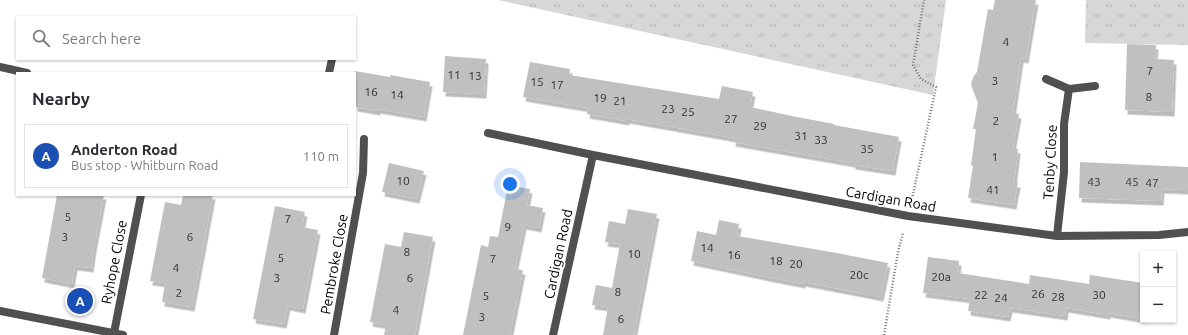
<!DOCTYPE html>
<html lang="en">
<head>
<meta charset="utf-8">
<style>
	:root { --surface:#fff; --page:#f2f2f3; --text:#2b2b33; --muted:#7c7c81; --line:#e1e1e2; --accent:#000 }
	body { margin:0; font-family:Ubuntu,sans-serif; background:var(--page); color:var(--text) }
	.controls { position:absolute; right:12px; bottom:12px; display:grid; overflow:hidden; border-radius:0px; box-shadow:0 1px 3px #0004 }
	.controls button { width:36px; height:36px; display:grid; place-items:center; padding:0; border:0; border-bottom:1px solid var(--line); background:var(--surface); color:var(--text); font:20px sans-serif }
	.you { position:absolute; left:510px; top:184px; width:14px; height:14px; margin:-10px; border:3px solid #fff; border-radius:50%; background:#1a73e8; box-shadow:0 0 0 6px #1a73e833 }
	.badge { display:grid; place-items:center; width:26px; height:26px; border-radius:50%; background:var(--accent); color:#fff; font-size:13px; font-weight:700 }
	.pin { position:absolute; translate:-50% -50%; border:2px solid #fff; box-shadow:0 1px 4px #0006 }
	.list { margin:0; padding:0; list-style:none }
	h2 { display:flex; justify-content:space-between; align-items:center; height:52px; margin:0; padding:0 16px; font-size:17px }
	h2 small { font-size:13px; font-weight:400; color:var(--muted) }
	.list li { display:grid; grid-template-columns:26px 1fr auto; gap:12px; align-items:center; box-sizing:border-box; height:64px; margin:0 8px 8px; padding:0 8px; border:1px solid var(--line); border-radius:0px }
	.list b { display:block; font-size:15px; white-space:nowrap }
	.list p { margin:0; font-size:13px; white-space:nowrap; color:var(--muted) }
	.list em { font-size:13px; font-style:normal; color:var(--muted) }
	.icon { flex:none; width:22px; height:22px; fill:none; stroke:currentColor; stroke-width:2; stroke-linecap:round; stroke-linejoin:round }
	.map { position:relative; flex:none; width:1188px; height:335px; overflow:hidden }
	.search { position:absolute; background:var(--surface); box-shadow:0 1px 3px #0004; left:16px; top:16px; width:340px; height:44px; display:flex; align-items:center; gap:10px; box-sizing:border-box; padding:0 14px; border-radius:0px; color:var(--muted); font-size:15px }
	.panel { position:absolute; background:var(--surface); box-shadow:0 1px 3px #0004; left:16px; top:72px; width:340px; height:124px; border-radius:0px }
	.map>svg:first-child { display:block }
</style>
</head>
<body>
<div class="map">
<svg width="1188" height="335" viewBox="0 0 1188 335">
	<defs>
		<pattern id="park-tufts" width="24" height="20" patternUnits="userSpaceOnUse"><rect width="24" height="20" fill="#d7d7d7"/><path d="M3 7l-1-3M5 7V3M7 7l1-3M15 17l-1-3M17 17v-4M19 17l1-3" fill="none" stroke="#b7b7b7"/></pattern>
		<filter id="shadow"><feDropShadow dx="2.5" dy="4.5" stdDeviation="0" flood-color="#0004"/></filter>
	</defs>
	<rect width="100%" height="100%" fill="#fff"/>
	<path fill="url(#park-tufts)" d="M 498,0 L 946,0 L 933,95 Z
		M 1086,0 L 1188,0 L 1188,45 L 1085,43 Z"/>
	<path fill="#c0c0c0" filter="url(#shadow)" d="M 995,0 L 1036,0 L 1026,59 L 1021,58 L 1013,113 L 1019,114 L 1013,148 L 1018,149 L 1014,183 L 1018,183 L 1014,205 L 968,198 L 973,166 L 971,165 L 976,129 L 973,129 L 978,103 L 971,85 L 973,77 L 977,72 L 988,9 L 993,10 Z
		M 1127,44 L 1156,45 L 1155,59 L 1174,60 L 1172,112 L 1125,110 Z
		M 445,56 L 486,59 L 484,94 L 443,92 Z
		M 530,62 L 570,69 L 569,75 L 719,99 L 722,86 L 753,92 L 750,107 L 797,117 L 834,124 L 834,125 L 899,137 L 893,171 L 853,165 L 853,163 L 733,142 L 734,138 L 627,119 L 627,121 L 587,114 L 588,108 L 523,97 Z
		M 355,71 L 390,77 L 390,75 L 430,82 L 424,117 L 378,109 L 378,111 L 355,107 Z
		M 1080,162 L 1188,167 L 1188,190 L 1162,189 L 1161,201 L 1079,198 Z
		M 389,163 L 424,171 L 417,199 L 382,192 Z
		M 508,185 L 530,189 L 527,205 L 543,208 L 539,228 L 524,225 L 515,269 L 523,270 L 510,335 L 463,335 L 481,245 L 488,247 L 490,236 L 498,237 Z
		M 57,195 L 104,195 L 94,247 L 91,268 L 75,266 L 72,284 L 42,278 Z
		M 183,195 L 213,195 L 192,307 L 162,302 L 165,283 L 150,281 L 165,202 L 181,205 Z
		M 275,206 L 305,212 L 302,227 L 318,230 L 303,309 L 288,306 L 284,324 L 253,319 Z
		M 628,209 L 657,214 L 634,335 L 603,335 L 608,307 L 592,305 L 596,285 L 612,288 L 620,244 L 605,242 L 609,221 L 625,224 Z
		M 719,220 L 739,224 L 737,236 L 837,253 L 888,263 L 881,297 L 803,282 L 803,284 L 767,277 L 691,261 L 697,231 L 716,235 Z
		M 404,232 L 433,237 L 415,335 L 384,335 L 386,325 L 370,322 L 385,244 L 401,247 Z
		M 928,257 L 959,261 L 958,273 L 1029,284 L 1030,275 L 1089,284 L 1090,275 L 1143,283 L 1143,319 L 1108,313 L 1108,315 L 1066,308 L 1065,316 L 1010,308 L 1008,317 L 968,311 L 970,299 L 923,293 Z"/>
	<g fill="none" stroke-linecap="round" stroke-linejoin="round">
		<path stroke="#727272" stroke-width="2.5" stroke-dasharray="1 2" stroke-linecap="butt" d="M 912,199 L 936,87 L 921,79 L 913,65 L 924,0
			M 884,335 L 898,252 L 903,233"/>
		<path stroke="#505050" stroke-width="8" d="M 0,67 L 27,73
			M 329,73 L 332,59"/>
		<path stroke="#505050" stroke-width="8" d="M 1046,79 L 1069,89 L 1095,86
			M 488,133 L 593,155 L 908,216 L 1057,236 L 1159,235 L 1188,232
			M 1057,236 L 1064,172 L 1064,124 L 1069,89
			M 0,311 L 123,335
			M 114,333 L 141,195
			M 334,335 L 363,173 L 364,139
			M 553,335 L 593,155"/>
	</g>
	<g text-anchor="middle" stroke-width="3.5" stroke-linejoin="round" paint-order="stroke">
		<g font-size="12" fill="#303030">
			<text x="1006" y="46">4</text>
			<text x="1150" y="75">7</text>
			<text x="454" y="79">11</text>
			<text x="475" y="80">13</text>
			<text x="995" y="85">3</text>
			<text x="537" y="86">15</text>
			<text x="557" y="89">17</text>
			<text x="371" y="96">16</text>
			<text x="397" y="99">14</text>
			<text x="1149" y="101">8</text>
			<text x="600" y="102">19</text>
			<text x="620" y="105">21</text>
			<text x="668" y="113">23</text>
			<text x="688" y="116">25</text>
			<text x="731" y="123">27</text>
			<text x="996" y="125">2</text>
			<text x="760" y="130">29</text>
			<text x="801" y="140">31</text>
			<text x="821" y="144">33</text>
			<text x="867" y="153">35</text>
			<text x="995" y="161">1</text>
			<text x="403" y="185">10</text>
			<text x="1094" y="186">43</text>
			<text x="1132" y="186">45</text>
			<text x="1152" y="187">47</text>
			<text x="993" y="194">41</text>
			<text x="68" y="221">5</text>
			<text x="288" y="223">7</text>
			<text x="508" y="231">9</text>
			<text x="65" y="241">3</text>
			<text x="190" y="241">6</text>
			<text x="707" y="252">14</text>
			<text x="407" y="256">8</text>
			<text x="634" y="258">10</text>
			<text x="734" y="259">16</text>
			<text x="281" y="262">5</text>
			<text x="493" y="263">7</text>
			<text x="776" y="265">18</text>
			<text x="796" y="268">20</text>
			<text x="176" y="272">4</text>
			<text x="859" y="279">20c</text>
			<text x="941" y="281">20a</text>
			<text x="277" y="282">3</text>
			<text x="410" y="282">6</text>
			<text x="618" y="296">8</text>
			<text x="179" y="297">2</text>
			<text x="1038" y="298">26</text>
			<text x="981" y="299">22</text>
			<text x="1099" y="299">30</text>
			<text x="486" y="300">5</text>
			<text x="1058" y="301">28</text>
			<text x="1001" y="302">24</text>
			<text x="396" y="314">4</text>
			<text x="482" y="321">3</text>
			<text x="621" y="323">6</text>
		</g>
		<g font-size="14" fill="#000" stroke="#fff">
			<text transform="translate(1050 162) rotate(-87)" y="5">Tenby Close</text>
			<text transform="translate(891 199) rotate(10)" y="5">Cardigan Road</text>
			<text transform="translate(558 254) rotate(-78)" y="5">Cardigan Road</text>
			<text transform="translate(114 262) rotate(-79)" y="5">Ryhope Close</text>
			<text transform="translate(334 264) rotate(-80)" y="5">Pembroke Close</text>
		</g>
	</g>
</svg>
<div class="controls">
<button>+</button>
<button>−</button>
</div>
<div class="you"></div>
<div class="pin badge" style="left:80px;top:301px;background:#1a4fb4">A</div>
<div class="search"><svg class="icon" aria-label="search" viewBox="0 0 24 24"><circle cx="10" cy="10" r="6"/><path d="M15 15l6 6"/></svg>Search here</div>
<section class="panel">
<h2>Nearby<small></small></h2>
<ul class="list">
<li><span class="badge" style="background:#1a4fb4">A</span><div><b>Anderton Road</b><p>Bus stop · Whitburn Road</p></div><em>110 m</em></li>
</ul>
</section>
</div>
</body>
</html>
